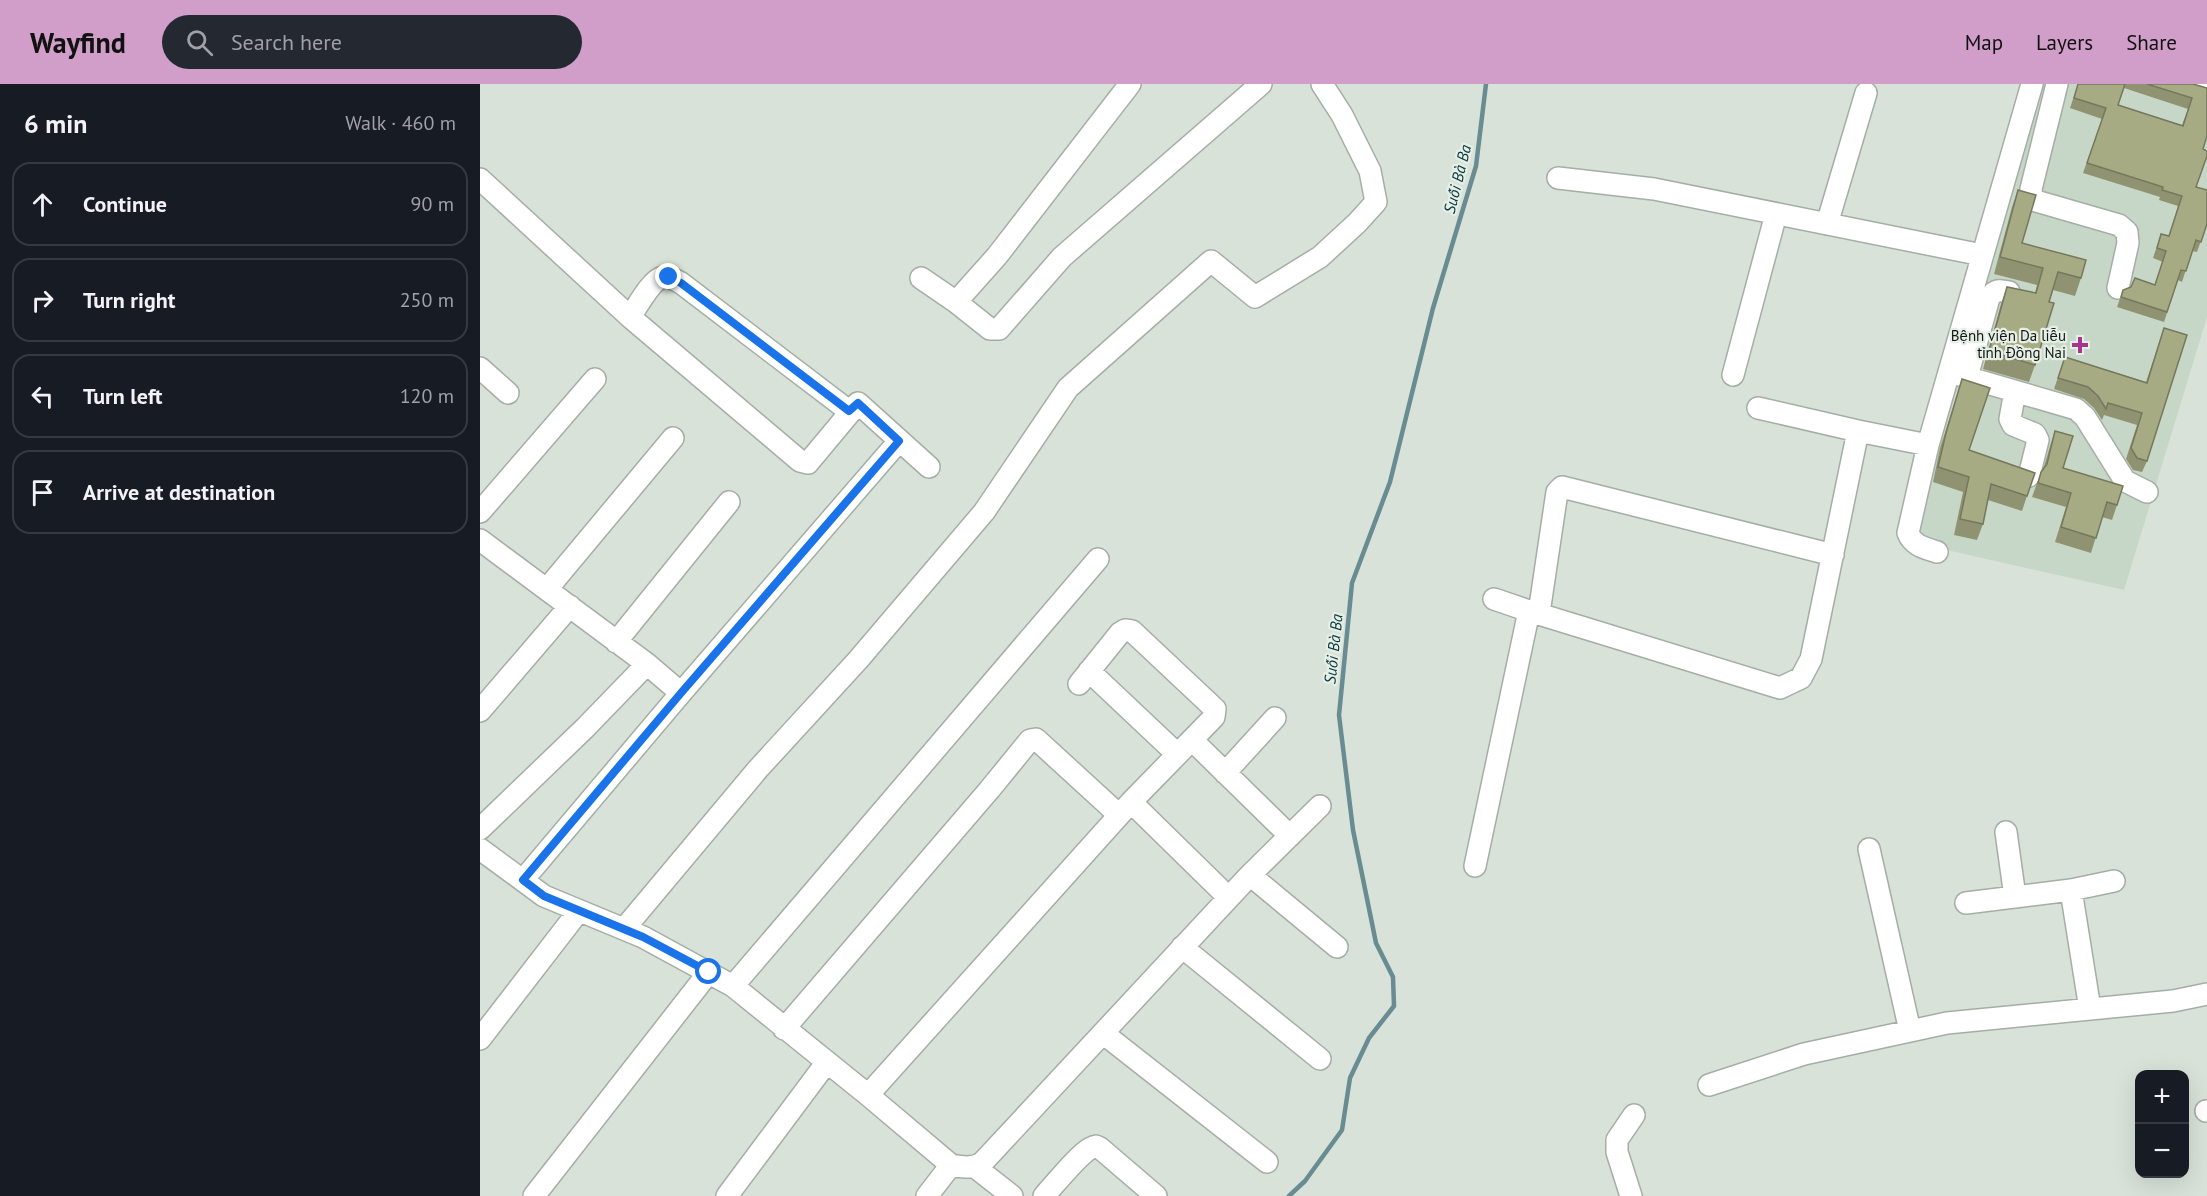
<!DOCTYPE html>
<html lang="en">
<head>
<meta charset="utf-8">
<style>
	:root { --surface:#171b24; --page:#242831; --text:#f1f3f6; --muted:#9ea1a6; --line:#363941; --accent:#d09ec8 }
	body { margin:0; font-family:"PT Sans",sans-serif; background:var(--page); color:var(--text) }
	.controls { position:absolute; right:18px; bottom:18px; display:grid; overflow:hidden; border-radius:12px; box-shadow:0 6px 24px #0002 }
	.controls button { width:54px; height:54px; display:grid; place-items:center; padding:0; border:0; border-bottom:2px solid var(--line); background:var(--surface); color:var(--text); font:30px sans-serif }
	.stop { position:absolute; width:18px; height:18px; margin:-14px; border:4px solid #1a73e8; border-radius:50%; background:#fff }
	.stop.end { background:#1a73e8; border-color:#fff; box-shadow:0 2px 6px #0008 }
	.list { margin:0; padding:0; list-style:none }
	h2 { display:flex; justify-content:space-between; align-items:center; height:78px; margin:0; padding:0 24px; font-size:26px }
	h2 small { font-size:20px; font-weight:400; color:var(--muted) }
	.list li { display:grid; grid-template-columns:39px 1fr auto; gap:18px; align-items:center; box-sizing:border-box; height:84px; margin:0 12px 12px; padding:0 12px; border:2px solid var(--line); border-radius:18px }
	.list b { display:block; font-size:22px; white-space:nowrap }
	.list em { font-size:20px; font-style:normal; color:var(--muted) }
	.icon { flex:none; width:33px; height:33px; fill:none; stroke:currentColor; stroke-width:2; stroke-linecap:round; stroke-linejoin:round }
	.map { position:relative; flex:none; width:1727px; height:1112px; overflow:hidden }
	header { display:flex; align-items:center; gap:36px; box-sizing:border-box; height:84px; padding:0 30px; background:var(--accent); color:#111 }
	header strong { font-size:28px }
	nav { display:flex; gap:33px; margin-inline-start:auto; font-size:21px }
	.search { width:420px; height:54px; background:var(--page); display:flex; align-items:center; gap:15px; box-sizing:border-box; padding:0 21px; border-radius:33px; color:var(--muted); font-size:22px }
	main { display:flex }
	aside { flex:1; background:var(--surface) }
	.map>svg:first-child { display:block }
</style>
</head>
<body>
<header>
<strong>Wayfind</strong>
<div class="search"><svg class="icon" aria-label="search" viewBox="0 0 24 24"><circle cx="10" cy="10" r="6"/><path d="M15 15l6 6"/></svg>Search here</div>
<nav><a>Map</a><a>Layers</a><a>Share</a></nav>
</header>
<main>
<aside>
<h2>6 min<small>Walk · 460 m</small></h2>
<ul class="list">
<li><svg class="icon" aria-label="ahead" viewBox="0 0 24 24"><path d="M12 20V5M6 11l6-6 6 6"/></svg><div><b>Continue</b></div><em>90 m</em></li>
<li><svg class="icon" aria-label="right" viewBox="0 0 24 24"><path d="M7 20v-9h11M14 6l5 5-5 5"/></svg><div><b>Turn right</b></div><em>250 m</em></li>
<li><svg class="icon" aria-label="left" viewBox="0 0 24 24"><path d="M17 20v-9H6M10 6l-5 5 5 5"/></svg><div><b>Turn left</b></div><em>120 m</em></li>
<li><svg class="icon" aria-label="arrive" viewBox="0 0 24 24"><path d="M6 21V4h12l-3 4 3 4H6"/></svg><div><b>Arrive at destination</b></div></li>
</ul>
</aside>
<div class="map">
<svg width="1727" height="1112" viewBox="0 0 1727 1112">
	<rect width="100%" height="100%" fill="#d8e2d8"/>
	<path fill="#c7d7c7" d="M 1558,0 L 1727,0 L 1727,233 L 1644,506 L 1458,464 L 1433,454 Z"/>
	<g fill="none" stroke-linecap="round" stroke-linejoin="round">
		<path stroke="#698b92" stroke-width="4.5" d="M 809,1112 L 825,1097 L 862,1046 L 870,994 L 889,954 L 914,922 L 913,893 L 896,859 L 873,746 L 859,631 L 872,499 L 910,398 L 953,224 L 996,82 L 1006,0"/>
		<defs>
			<path id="minor" d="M 1577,0 L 1551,105 L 1552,113 L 1556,117 L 1639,141 L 1647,148 L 1648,159 L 1638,204
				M 1723,0 L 1727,2
				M 1078,94 L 1174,105 L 1502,171
				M 0,95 L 150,233 L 320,377 L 328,379 L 378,319 L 449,383
				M 1347,140 L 1386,9
				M 441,194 L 476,218 L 510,245 L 519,245 L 582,173 L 781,0
				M 476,218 L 517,172 L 650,0
				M 150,233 C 157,223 171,196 183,193 C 189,192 195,196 201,199 L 369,327
				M 0,284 L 28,309
				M 1469,288 L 1596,325 L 1605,333 L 1645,397 L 1667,408
				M 1253,291 L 1296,130
				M 1487,293 L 1509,214 C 1515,205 1520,206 1529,208
				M 1535,307 L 1530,335 L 1533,341 L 1555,350 L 1558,356 L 1549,392
				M 1278,324 L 1378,347
				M 1448,361 L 1428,449 C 1433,462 1445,464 1457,468
				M 0,428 L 115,295
				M 0,456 L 167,580
				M 67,505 L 193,354
				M 1014,515 L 1049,527
				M 1059,529 L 1077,408 L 1082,403 L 1353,471
				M 136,558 L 249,418
				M 609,587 L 697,670
				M 0,627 L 90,522
				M 712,656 L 810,752
				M 745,689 L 795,634
				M 651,718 L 748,813
				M 0,745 L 105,644 L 167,580 L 201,609
				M 1526,748 L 1535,813
				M 0,765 L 64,812 L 163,853 L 253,902 L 388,1011 L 471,1081 C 482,1083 492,1085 502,1079 L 770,791 L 857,863
				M 1389,765 L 1430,947
				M 995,782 L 1049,527 L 1300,604 L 1321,594 L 1331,575 L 1378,347 L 1448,361 L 1552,0
				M 770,791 L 840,722
				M 43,796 L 201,609 L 419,357
				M 1591,806 L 1610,925
				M 1486,819 L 1591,806 L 1634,797
				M 144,845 L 278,685 L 378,576 L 504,428 L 588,304 L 731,177 L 775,213 L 840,173 L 877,139 L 896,118 L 890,87 L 862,31 L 842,0
				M 702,863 L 840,975
				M 253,902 L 618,475
				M 304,945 L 510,705 L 550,656 L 556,655 L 639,731
				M 624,950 L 787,1078
				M 0,955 L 98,828
				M 1229,1001 L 1324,970 L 1467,939 L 1693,917 L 1727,910
				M 388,1011 L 651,718 L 734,633 L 735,625 L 652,547 L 645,546 L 640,549 L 599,600
				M 1726,1027 L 1727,1027
				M 495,1083 L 532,1112
				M 54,1112 L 229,888
				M 247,1112 L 347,978
				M 447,1112 L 471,1081
				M 564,1112 C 575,1100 599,1070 611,1064 C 616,1061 616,1062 620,1064 L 676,1112
				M 1151,1112 L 1137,1068 L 1137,1056 L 1154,1031"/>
		</defs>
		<use href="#minor" stroke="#a4aea5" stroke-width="24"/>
		<use href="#minor" stroke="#fff" stroke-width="21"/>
	</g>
	<path fill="#909372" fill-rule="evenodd" d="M 1598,0 L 1713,0 L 1723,65 L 1716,103 L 1727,140 L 1717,168 L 1712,167 L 1702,198 L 1698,196 L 1684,238 L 1637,223 L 1643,206 L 1675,200 L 1683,178 L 1673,174 L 1681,150 L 1689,152 L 1698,122 L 1679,116 L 1680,113 L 1603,89 L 1622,35 L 1590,24 ZM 1644,4 L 1708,25 L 1702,41 L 1638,21 Z
		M 1538,106 L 1542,159 L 1601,194 L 1595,212 L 1573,206 L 1569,218 L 1555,281 L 1549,298 L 1503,285 L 1521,220 L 1527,203 L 1555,209 L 1557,201 L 1514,190 L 1532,123 Z
		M 1684,244 L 1667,377 L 1662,388 L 1653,386 L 1646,375 L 1657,341 L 1624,331 L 1622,336 L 1614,324 L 1604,315 L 1574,305 L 1585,273 L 1666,298 Z
		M 1482,295 L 1489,366 L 1547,412 L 1542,427 L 1508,416 L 1503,440 L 1497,456 L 1474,451 L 1483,408 L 1453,398 L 1460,364 Z
		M 1575,347 L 1583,384 L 1637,421 L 1632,436 L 1622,433 L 1611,469 L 1575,458 L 1586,423 L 1552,413 L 1561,388 L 1564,383 L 1570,362 Z"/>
	<path fill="#a7ab84" stroke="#75785c" stroke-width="1.5" d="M 1598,0 L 1645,0 L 1638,21 L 1703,42 L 1712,14 L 1667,0 L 1713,0 L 1727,4 L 1727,52 L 1723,65 L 1727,67 L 1727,72 L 1716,103 L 1727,106 L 1727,140 L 1721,158 L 1716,156 L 1706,187 L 1701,186 L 1687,228 L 1641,213 L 1643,206 L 1651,203 L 1655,194 L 1675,201 L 1686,167 L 1677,164 L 1681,150 L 1689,152 L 1702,112 L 1682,106 L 1683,103 L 1607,79 L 1626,24 L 1594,14 Z
		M 1538,106 L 1556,111 L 1542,159 L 1606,176 L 1601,194 L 1578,188 L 1569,218 L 1574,219 L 1555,281 L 1509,267 L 1527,203 L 1556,209 L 1563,184 L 1520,173 Z
		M 1684,244 L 1707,251 L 1667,377 L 1657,374 L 1651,364 L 1662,329 L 1628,319 L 1626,325 L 1618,312 L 1608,303 L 1578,294 L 1585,273 L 1667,299 Z
		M 1482,295 L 1510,304 L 1489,366 L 1555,389 L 1547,412 L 1511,400 L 1503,440 L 1480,435 L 1489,393 L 1458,383 L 1466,349 Z
		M 1575,347 L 1593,352 L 1583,384 L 1643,402 L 1637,421 L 1627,418 L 1616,454 L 1581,443 L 1591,409 L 1558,399 L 1561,388 L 1567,380 Z"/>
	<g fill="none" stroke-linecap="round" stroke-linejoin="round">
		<path stroke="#1a73e8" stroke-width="8" d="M 189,193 L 201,199 L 369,327 L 378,319 L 419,357 L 201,609 L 43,796 L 64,812 L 163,853 L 229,888"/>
	</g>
	<path fill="#a73590" stroke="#e5efe5" stroke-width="2" d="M1597 252h6v6h6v6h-6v6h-6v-6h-6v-6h6z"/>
	<g text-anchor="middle" stroke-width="4.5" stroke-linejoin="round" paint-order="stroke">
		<g font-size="15" fill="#141714" stroke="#e5efe5" text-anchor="end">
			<text x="1586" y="257">Bệnh viện Da liễu<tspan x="1586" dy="17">tỉnh Đồng Nai</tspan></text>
		</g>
		<g font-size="16" font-style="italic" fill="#083740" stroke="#e5efe5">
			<text transform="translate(977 95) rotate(-76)" y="6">Suối Bà Ba</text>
			<text transform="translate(853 565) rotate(-84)" y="6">Suối Bà Ba</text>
		</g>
	</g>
</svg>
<div class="controls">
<button>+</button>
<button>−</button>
</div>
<div class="stop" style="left:229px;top:888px"></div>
<div class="stop end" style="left:189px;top:193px"></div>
</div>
</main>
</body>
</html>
